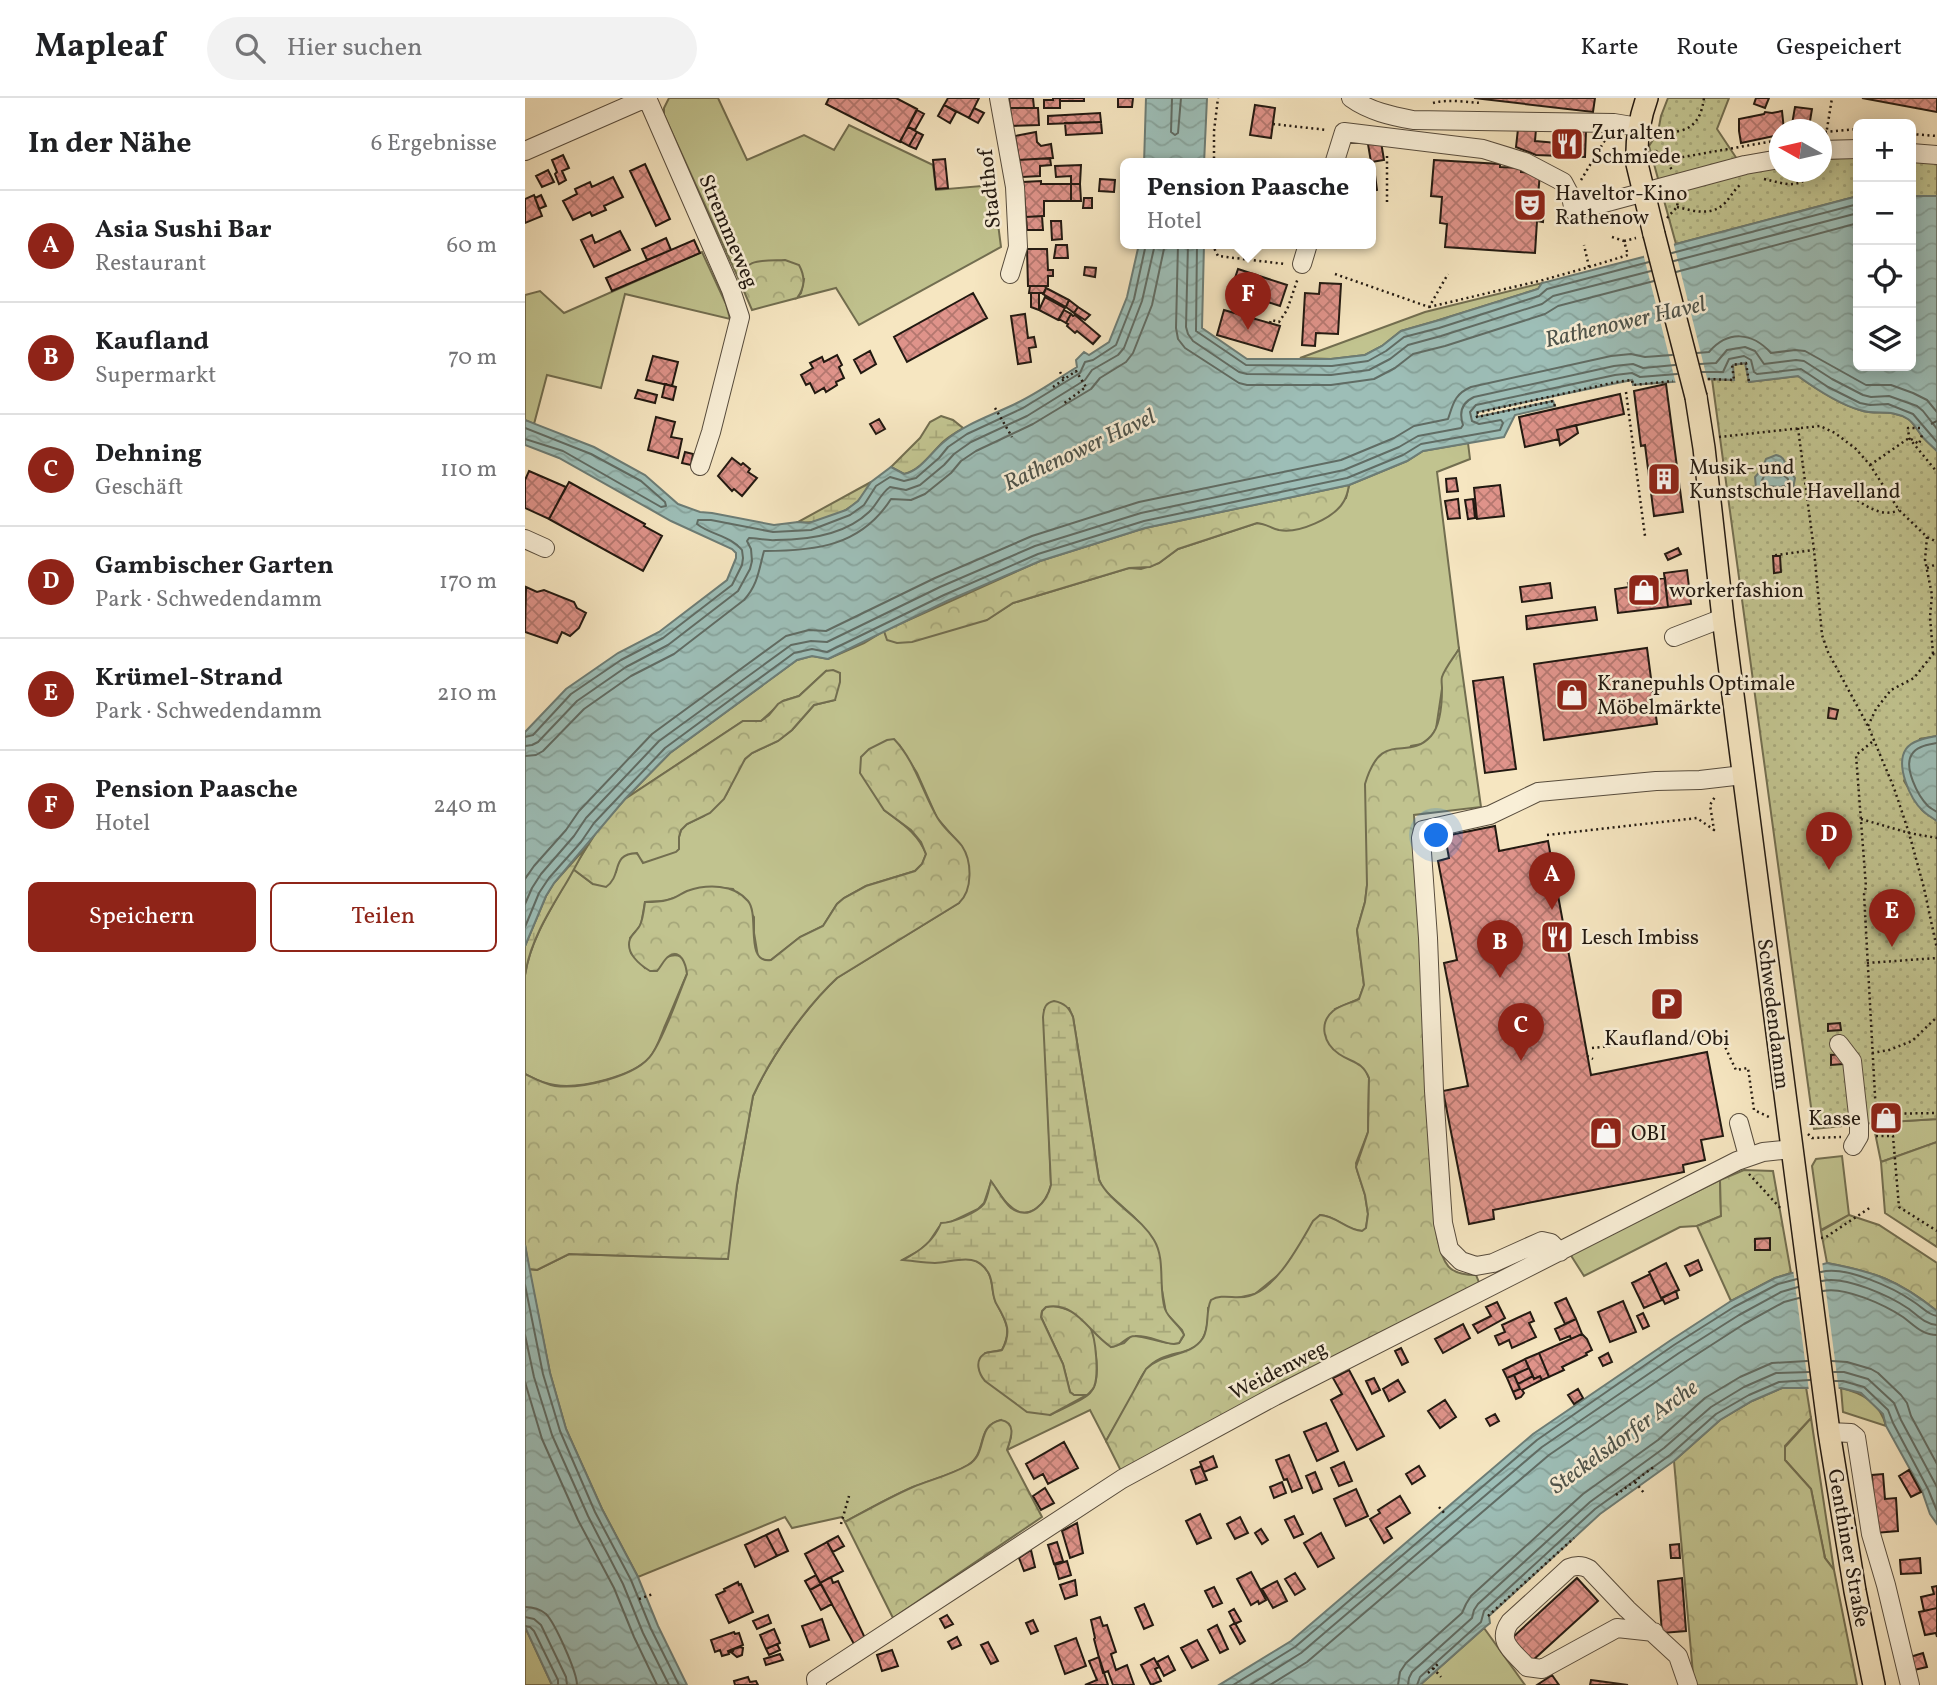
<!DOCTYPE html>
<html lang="de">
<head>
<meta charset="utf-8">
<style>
	:root { --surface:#fff; --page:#f2f2f2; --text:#202124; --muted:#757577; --line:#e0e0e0; --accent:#8f2418 }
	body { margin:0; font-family:Vollkorn,serif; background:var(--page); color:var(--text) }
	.controls { position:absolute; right:21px; top:21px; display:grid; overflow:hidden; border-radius:10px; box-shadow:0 4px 18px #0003 }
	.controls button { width:63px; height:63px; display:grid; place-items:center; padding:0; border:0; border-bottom:2px solid var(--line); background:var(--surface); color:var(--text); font:35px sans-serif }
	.compass { position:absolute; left:1244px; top:21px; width:63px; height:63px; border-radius:50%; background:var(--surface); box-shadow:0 4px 18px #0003; rotate:278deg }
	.you { position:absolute; left:912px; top:738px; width:24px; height:24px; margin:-18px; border:5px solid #fff; border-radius:50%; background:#1a73e8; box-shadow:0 0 0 10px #1a73e833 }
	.badge { display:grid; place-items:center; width:46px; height:46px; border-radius:50%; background:var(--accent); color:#fff; font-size:23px; font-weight:700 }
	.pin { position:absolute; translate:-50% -58px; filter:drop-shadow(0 2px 4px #0008) }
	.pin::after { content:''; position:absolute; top:37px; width:24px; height:21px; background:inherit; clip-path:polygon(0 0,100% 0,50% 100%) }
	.popup { position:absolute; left:595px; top:60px; width:256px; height:91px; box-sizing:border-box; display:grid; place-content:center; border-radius:10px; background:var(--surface); filter:drop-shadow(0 2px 5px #0005); font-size:23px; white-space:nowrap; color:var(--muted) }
	.popup b { font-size:26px; color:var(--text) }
	.popup::after { content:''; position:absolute; left:50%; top:100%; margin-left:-14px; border:14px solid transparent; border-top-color:var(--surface) }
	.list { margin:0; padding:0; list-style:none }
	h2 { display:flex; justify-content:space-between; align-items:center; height:91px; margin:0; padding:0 28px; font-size:30px }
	h2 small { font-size:23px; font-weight:400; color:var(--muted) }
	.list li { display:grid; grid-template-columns:46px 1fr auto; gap:21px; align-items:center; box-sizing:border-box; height:112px; padding:0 28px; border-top:2px solid var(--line) }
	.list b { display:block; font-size:26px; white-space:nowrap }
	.list p { margin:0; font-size:23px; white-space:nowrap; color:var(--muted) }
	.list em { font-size:23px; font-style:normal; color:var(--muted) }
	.actions { display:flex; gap:14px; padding:21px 28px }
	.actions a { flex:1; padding:16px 0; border:2px solid var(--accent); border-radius:10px; text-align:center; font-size:24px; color:var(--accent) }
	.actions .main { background:var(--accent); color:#fff }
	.icon { flex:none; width:38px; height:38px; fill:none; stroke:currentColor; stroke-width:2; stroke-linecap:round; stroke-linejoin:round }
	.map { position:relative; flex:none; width:1412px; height:1587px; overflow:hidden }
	header { display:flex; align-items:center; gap:42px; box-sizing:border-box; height:98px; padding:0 35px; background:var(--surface); border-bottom:2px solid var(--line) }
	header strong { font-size:33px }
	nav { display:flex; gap:38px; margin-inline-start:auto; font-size:24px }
	.search { width:490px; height:63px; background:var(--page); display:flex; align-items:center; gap:18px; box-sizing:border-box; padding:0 24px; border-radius:38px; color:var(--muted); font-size:26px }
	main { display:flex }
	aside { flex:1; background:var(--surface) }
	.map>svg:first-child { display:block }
</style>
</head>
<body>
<header>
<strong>Mapleaf</strong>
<div class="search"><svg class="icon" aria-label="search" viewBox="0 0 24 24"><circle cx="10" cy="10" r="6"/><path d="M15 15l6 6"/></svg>Hier suchen</div>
<nav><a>Karte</a><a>Route</a><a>Gespeichert</a></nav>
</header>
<main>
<aside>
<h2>In der Nähe<small>6 Ergebnisse</small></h2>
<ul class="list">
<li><span class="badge">A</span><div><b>Asia Sushi Bar</b><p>Restaurant</p></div><em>60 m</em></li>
<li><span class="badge">B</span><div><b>Kaufland</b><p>Supermarkt</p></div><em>70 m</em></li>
<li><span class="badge">C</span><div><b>Dehning</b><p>Geschäft</p></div><em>110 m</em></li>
<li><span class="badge">D</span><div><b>Gambischer Garten</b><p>Park · Schwedendamm</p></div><em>170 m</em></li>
<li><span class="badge">E</span><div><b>Krümel-Strand</b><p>Park · Schwedendamm</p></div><em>210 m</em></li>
<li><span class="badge">F</span><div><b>Pension Paasche</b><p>Hotel</p></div><em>240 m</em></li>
</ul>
<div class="actions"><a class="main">Speichern</a><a>Teilen</a></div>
</aside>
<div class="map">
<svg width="1412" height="1587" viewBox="0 0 1412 1587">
	<defs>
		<pattern id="forest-crowns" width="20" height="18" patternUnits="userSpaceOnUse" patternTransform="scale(1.75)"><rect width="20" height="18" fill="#c1c38f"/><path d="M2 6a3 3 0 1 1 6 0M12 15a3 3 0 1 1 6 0" fill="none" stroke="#a6a77a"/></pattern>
		<pattern id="wetland-marsh" width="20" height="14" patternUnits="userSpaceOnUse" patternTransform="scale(1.75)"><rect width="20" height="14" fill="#c1c38f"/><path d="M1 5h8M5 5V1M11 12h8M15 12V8" fill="none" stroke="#a6a77a"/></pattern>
		<pattern id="park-dots" width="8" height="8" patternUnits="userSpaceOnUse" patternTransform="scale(1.75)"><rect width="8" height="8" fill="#c1c38f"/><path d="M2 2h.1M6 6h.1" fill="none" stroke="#a6a77a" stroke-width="1.8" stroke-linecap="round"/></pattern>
		<pattern id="water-waves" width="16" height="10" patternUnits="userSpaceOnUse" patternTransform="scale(1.75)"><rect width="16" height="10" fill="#9dbeb7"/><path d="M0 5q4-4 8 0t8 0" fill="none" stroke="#87a39c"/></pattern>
		<pattern id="building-cross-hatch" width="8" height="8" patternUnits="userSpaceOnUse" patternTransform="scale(1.75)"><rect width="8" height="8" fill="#df938a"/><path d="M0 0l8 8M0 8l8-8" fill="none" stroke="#b4776f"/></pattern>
	</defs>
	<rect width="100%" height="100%" fill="#f6e6c1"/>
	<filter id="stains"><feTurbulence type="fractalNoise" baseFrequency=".00286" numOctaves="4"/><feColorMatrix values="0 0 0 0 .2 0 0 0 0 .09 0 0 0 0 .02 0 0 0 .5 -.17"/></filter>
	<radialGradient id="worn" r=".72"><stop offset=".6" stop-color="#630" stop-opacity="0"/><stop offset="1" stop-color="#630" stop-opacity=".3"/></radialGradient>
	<path fill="#c1c38f" stroke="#726e50" stroke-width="2" fill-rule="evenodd" d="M 144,0 L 193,0 L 222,62 L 279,37 L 309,52 L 324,27 L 408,67 L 411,92 L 468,87 L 476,149 L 334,227 L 311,190 L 272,200 L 276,195 L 279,181 L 220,169 L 215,184 L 139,17 L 139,10 Z
		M 177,154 L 201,206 L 205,221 L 100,196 L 76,290 L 22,277 L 9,326 L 0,322 L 0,197 L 15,193 L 39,215 Z
		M 1017,185 L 1013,191 L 911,223 L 876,233 L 857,248 L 840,257 L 806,261 L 775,260 L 900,214 Z
		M 943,345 L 945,361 L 912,374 L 934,551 L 917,580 L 917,591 L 911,631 L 906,639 L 897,646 L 886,648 L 843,748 L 842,787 L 840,804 L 832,832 L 839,887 L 834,901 L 810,911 L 835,966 L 841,973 L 844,980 L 843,1034 L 831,1065 L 832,1072 L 840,1097 L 843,1116 L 841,1130 L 838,1133 C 821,1133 812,1118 795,1117 L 757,1174 L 741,1187 L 730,1196 L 712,1200 L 683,1210 C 685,1270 644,1243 621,1272 C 615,1279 612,1288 608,1296 C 599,1312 590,1328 581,1343 L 565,1312 L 482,1352 L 486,1339 L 476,1322 C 450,1328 463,1355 443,1367 C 426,1377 405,1382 388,1389 C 365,1399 342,1412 320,1424 L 317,1419 L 267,1430 L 260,1419 L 113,1479 L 77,1411 L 41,1331 L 25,1275 L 4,1171 L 12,1172 L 44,1156 L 202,1161 L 212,1087 L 228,998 C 247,957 280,910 312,880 L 434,805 L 440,756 L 437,749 L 412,720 L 392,675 L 375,648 L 359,712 C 376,725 393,735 401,756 L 397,766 L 390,773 L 341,788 L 319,800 L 312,806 L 298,828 L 275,839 L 246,862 L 240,863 L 233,859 L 229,835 L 229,819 L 208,791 L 188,789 L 161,794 L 152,799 L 140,803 L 120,804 L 116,827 L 105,840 L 106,855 L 120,870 C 136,862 161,843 162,876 C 154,894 147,912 139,930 C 135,940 132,951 125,959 C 108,979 54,991 30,987 C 18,986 10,981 0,976 L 0,877 C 6,838 30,806 48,771 L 68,786 L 91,774 C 93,761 98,755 111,755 L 115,758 L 154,748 L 154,739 L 156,732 L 162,726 L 179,718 L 201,697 L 215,668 L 220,661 L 227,655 L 253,643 L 267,632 L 289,607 L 310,602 L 301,573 L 274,598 L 258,603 L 236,623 L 218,623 L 100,701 L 145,655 L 272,562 L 287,558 L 303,561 L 339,545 L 359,533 L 363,542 L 461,522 L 488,505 L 604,470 L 616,471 L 634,465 L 653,451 L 732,425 L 742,426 L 754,432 L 821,400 L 824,387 L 882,363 L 898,353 ZM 544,910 L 548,919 L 574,1081 L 578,1091 L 609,1119 L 628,1141 L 641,1215 L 657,1232 L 659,1237 L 654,1245 C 638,1248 623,1237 606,1238 L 599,1245 L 586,1249 L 565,1229 C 569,1244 578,1282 565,1295 C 557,1303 536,1311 525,1317 L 461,1255 L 477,1252 C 487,1233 481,1223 472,1206 C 466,1197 469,1184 463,1174 C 459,1168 453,1163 446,1161 C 440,1160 435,1161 429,1162 C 413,1163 396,1161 379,1161 L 395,1152 L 404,1144 L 414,1129 L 421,1125 L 426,1124 L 453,1111 L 459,1105 L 466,1084 C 472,1091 477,1101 484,1107 C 503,1126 521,1106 526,1087 L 519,912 Z
		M 1412,1021 L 1412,1044 L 1356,1064 L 1348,1025 Z
		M 1317,1058 L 1324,1117 L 1296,1132 L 1287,1068 L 1291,1061 Z
		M 1195,1082 L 1196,1118 L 1172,1128 L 1155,1129 L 1059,1178 L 1045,1156 Z
		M 1316,1290 C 1338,1295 1355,1305 1361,1328 L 1318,1314 Z
		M 1286,1320 L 1309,1472 L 1300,1460 L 1286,1391 L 1260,1362 L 1260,1349 Z
		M 0,1529 L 27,1587 L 0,1587 Z
		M 959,1530 L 1000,1587 L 895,1587 Z"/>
	<path fill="url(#forest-crowns)" stroke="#726e50" stroke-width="2" d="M 260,162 L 274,167 C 280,178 280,190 272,200 L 227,212 L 215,184 C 217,159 240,163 260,162 Z
		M 824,387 C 823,393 822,398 819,403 C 810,420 773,436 754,432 C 746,430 741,426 732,425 L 653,451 L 634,465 L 625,469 L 604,470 L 488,505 L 462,522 L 387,544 L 372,545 L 362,542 L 359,533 L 515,463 L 620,430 Z
		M 934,551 L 956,709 L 889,717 L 912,1139 C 919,1165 921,1177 951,1177 L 955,1187 L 597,1375 L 581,1343 L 621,1271 C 638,1254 665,1260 678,1240 C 685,1228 680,1214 686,1202 C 698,1195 711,1202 724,1198 C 752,1190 774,1147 788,1123 L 795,1117 C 812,1118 821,1132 837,1133 L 841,1130 L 843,1116 L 840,1097 L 831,1069 L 843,1034 L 844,980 C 837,963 827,965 814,956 C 799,946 793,926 808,913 C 815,907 826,905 834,901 L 839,887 L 832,832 L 840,804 L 842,787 L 840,686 C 857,629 882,665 906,638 C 916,627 917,604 917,590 C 917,587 916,582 917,579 C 920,570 929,559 934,551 Z
		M 308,572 L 315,575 L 315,584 L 310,602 L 289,607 L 267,632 L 253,643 L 227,655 L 220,661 L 199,701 L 185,715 L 162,726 L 156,732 L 154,739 L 154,751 L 151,754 L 118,765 L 112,755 C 85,756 98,777 81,789 L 68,786 L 48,771 L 74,730 L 100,701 L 218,623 L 236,623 L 244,617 L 253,606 L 258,603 L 274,598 L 301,573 Z
		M 369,641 C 390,663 397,693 412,719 C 418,730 429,738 437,748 C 447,763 448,792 434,805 L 312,880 C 280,910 247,957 228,998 L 212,1087 L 203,1161 L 44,1156 L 12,1172 L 4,1171 L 0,1147 L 0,976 C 10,981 19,986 30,988 C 56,991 112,979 127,956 C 141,935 152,900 162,876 C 161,867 156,850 144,858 C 139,861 136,869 132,873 L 125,873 C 115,867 100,855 105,841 C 107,836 113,832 115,827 C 118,821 119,811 120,804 C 127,804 135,804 142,802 C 150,801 155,796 162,793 C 182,786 209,786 223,803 C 235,817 219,866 246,862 L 275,839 L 298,828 L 312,806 L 319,800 L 341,788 L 390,773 L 397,766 L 401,756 L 396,744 L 386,732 L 359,712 L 335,675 L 336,659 L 344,651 L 362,642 Z
		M 1412,1044 L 1412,1149 L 1360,1115 L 1356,1064 Z
		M 1219,1072 L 1248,1073 L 1266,1175 L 1250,1180 L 1206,1203 L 1172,1128 L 1196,1118 L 1195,1082 Z
		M 1324,1117 L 1354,1127 L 1412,1165 L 1412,1213 C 1373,1182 1350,1174 1302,1165 L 1296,1133 Z
		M 527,1208 C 540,1209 558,1217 565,1229 C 571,1240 574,1277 569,1289 C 567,1293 565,1294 562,1297 L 549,1297 L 545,1294 L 538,1266 L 516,1219 L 517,1213 L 521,1209 Z
		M 1281,1289 L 1286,1320 L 1260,1348 L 1260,1362 L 1286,1391 L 1300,1460 L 1309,1472 L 1332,1587 L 1169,1587 L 1149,1363 L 1195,1322 L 1227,1303 L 1257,1290 Z
		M 476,1322 C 492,1325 486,1340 482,1352 L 517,1419 L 368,1520 L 320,1424 C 342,1412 365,1399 388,1389 C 405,1382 426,1377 443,1367 C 464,1355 450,1328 476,1322 Z"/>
	<path fill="url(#wetland-marsh)" stroke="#726e50" stroke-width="2" d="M 416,318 L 428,322 L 438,330 C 432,334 425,338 419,343 C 407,354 396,372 379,376 L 366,369 L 395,340 L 405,324 Z
		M 346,384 C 342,390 338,398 333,403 C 319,416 292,427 273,424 Z
		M 62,748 C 54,761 48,774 40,787 C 23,815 5,844 0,877 L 0,848 L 21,798 L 29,785 Z
		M 529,903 C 540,905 544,910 548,919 L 574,1082 C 586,1106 615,1118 629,1142 C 641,1162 633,1189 640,1211 C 644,1222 655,1227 659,1237 L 654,1245 L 649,1246 C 636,1245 624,1237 610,1238 C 600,1238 598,1248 586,1249 C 564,1235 551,1203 521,1209 L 517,1213 L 516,1219 L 538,1266 L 545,1294 L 549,1297 L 562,1297 L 525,1317 L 502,1314 L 460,1283 C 454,1276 449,1263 459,1256 C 463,1253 472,1254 477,1252 C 487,1234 482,1224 472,1207 C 466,1198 469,1186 464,1176 C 452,1153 430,1164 410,1165 C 400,1165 389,1163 378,1162 C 395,1153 409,1143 416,1125 C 427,1125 452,1115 459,1106 C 463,1099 464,1090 466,1083 C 472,1091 478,1103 486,1110 C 505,1124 522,1104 526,1087 L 518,919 C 519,910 520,905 529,903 Z"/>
	<path fill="url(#park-dots)" stroke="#726e50" stroke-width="2" d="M 1143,0 L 1204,0 L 1192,31 L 1218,70 L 1254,66 L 1254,74 L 1296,74 L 1297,61 L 1333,59 L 1333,98 L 1151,146 L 1124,48 L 1133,34 L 1136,18 Z
		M 1386,63 L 1412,65 L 1412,98 L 1386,98 Z
		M 1221,265 L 1224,284 L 1273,278 C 1291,291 1313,306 1335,312 C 1352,318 1365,310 1383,321 C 1389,325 1392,332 1397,338 C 1401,343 1407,348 1412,353 L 1412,638 L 1395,641 L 1379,683 L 1397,712 L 1412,723 L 1412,1021 L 1348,1025 L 1289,1031 L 1187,281 L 1209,282 L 1207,267 Z"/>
	<path fill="url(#water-waves)" stroke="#6c7c75" stroke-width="2" d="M 621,0 L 682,0 L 679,66 L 619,66 Z
		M 1333,98 L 1333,268 L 1386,268 L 1386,98 L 1412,98 L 1412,353 C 1407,348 1401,343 1397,338 C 1392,332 1389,325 1383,321 C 1365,310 1352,318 1335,312 C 1313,306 1291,291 1273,278 L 1224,284 L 1220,265 L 1208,267 L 1209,282 L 1187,281 L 1108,287 L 1107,282 L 952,314 L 952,319 L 1028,303 L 1030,308 L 990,317 L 979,339 L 898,353 L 882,363 L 824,387 L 620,430 L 515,463 L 422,503 L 303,561 L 287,558 L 272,562 L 145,655 L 100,701 L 29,785 L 21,798 L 0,848 L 0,634 L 41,591 L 93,555 L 134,534 L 202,482 L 211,460 L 211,455 L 207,451 L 146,423 L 34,360 L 0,347 L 0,322 L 69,349 L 120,377 L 153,406 L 175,414 L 187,415 L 249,427 L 273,424 L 284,425 L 321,412 L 333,403 L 346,384 L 366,369 L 379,376 C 396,373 407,353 420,343 C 441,325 468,317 492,305 C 513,295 532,281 552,269 L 551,262 L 559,254 L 564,257 L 584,244 L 602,199 L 614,146 L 679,146 L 677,230 L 722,261 L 806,261 L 840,257 L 857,248 L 876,233 L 911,223 L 1013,191 L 1017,185 L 1118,159 L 1151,146 Z
		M 1251,357 C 1261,359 1259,366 1264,373 C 1266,375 1268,377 1270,380 L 1268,391 L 1265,395 L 1255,397 L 1250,395 L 1239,396 L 1231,390 L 1230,379 L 1237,371 L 1241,361 Z
		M 1412,638 L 1412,723 C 1408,720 1402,717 1398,713 C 1385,701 1370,667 1381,651 C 1387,642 1402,640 1412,638 Z
		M 0,1147 L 25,1275 L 41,1331 L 77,1411 L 113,1479 L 133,1528 L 162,1587 L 27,1587 L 0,1529 Z
		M 1302,1165 C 1350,1174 1373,1182 1412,1213 L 1412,1426 L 1405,1416 L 1397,1393 L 1361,1328 L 1358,1316 L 1336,1295 L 1316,1290 L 1257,1290 L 1227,1303 L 1195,1322 L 1149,1363 L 1075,1416 L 964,1518 L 965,1525 L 959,1530 L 895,1587 L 694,1587 L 766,1543 L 1008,1336 L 1146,1242 L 1206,1203 L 1250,1180 Z"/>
	<path fill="#f6e6c1" d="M 1148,143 L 1183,284 L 1151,286 L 1118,155 Z
		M 1297,1163 L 1314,1293 L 1284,1293 L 1268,1171 Z"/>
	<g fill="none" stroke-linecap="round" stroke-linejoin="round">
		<path stroke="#606c64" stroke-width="2" d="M 647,0 L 646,34 L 650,37 L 653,35 L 656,0
			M 653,146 L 651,230 L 653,241 L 660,250 L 714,285 L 722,287 L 806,287 L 849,281 L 870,270 L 888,256 L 920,248 L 1020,216 L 1033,208 L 1129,183
			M 663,146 L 661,229 L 663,236 L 668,243 L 714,274 L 722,276 L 806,277 L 844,272 L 865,261 L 883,247 L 916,238 L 1017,206 L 1028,198 L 1126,173
			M 672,146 L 671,233 L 721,267 L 807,268 L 843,263 L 861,253 L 879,239 L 914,230 L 1014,198 L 1022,191 L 1124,164
			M 1147,155 L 1333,106
			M 1149,163 L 1333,115
			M 1151,174 L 1333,125
			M 1172,255 L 1184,254 C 1203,232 1227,234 1246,255 L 1270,252 L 1280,253 L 1341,287 L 1366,287 L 1388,295 L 1402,302 L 1412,314
			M 1175,266 L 1191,265 L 1202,252 L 1220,249 L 1230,253 L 1239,266 L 1271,262 L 1279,263 L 1307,281 L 1338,297 L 1346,299 L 1364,298 L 1392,308 L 1398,313 L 1412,331
			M 1177,274 L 1198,274 L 1204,261 L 1219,258 L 1226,262 L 1229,274 L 1232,276 L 1276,271 L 1303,289 L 1335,305 L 1345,307 L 1363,306 L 1388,316 L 1412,344
			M 0,330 L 66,356 L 116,383 L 140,404 L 141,408 L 136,409 L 38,353 L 0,341
			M 1250,364 L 1254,366 L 1256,375 L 1263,381 L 1262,387 L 1256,389 L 1239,388 L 1236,385 C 1237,381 1243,371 1246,366 Z
			M 0,639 L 8,637 L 46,596 L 96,562 L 138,540 L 207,487 L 217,467 L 218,460 L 217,452 C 206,438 186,437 172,426 L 173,422 L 186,422 L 248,434 L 286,432 L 325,417 L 339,407 L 351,388 L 365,379 L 379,383 L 391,380 L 414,360 L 423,349 L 442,336 L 498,310 L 555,275 L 560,264 L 568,262 L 591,247 L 609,201 L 621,146
			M 1412,645 C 1403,647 1392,648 1387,656 C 1378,669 1393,698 1403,708 C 1405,710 1409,712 1412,714
			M 0,648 L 7,647 L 13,644 L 52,603 L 101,569 L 143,547 L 213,493 L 225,471 L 227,463 L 226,451 L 222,443 L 224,440 C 232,440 242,443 251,442 C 282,442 320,437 344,414 C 352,407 355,396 365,389 L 381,392 L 395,387 L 419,367 L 429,356 L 446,344 L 502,318 L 560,282 L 567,272 L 593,257 L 599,250 L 617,203 L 630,146
			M 0,658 L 11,657 L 18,653 L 59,611 L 106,578 L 149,556 L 219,502 C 233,487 234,471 239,453 C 291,453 336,448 366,401 L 386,402 L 400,396 L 426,375 L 436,363 L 451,353 L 508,326 L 566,291 L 575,280 L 601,264 L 608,255 L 627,207 L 640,146
			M 0,781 L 9,768 L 41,732 L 54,713 L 127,636 L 261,538 L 284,532 L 301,533 L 410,480 L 507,438 L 614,404 L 816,362 L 869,340 L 889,328 L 923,321 C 928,307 929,296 946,289 L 1086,258 L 1106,256 L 1120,259 L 1147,257
			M 0,806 L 7,790 L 16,776 L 49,738 L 61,720 L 134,643 L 266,547 L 286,543 L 302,544 L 415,489 L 510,448 L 616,415 L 819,372 L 874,349 L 893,338 L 936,330 L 938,327 C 934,315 936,305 949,299 L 1089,268 L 1108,266 L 1118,270 L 1150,267
			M 0,829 L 14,795 L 24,780 L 56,744 L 69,725 L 140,650 L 269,555 L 287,551 L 302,554 L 419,497 L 513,456 L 619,423 L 822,380 L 878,357 L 896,346 L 975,332 L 978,325 L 976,322 L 954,326 L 947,323 L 945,314 L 951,307 L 1090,277 L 1107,275 L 1115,279 L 1152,276
			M 1296,1174 C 1320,1167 1369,1190 1389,1204 C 1397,1209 1403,1217 1412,1218
			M 1297,1183 C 1319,1177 1365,1198 1384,1211 C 1393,1218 1400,1226 1412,1227
			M 0,1187 L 18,1276 L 35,1333 L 70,1414 L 106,1482 L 126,1531 L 154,1587
			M 1298,1193 C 1319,1188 1360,1207 1378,1219 C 1389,1227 1397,1237 1412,1237
			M 0,1237 L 9,1279 L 27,1337 L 63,1418 L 98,1486 L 118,1535 L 144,1587
			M 1307,1263 L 1322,1264 L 1346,1271 L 1353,1275 L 1376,1297 L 1382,1305 L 1386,1318 L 1412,1366
			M 1309,1274 L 1319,1274 L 1343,1281 L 1369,1305 L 1376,1322 L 1412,1389
			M 1310,1283 L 1318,1283 L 1339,1289 L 1363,1312 L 1368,1325 L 1403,1391 L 1412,1413
			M 0,1284 L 17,1341 L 53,1422 L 89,1490 L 109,1539 L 132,1587
			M 0,1509 C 8,1509 15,1511 21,1516 C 30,1525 52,1574 52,1587
			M 0,1519 L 9,1521 L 16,1527 L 41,1579 L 42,1587
			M 0,1528 L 5,1529 L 9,1533 L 33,1582 L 33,1587
			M 708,1587 L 770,1549 L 1012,1342 L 1149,1247 L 1209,1209 L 1253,1186 L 1272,1181
			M 725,1587 L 776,1555 L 1017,1349 L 1154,1255 L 1214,1217 L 1256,1194 L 1273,1189
			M 745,1587 L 782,1564 L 1024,1357 L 1160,1264 L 1219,1226 L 1259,1204 L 1274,1200
			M 873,1587 L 875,1574 L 881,1565 L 937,1515 L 941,1506 L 946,1498 L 1058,1396 L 1133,1342 L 1180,1300 L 1215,1279 L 1247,1265 L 1282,1263
			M 883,1587 L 884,1580 L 887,1574 L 947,1520 L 949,1512 L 953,1506 L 1065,1404 L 1139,1350 L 1186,1309 L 1219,1289 L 1251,1275 L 1284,1274
			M 892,1587 L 895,1579 L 956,1524 L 959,1513 L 1070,1411 L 1145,1357 L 1191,1316 L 1224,1297 L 1254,1284 L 1285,1282"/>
		<path stroke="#4d534b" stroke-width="2" stroke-dasharray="9 7" stroke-linecap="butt" d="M 1406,326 L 1412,323"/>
	</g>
	<path fill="url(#building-cross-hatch)" stroke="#221911" stroke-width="2" d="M 304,0 L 371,0 L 392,11 L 375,44 L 301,6 Z
		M 423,0 L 454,0 L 444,20 L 419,7 Z
		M 484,0 L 508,0 L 509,10 L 485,10 Z
		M 528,0 L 535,0 L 535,10 L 519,10 L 519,2 L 528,2 Z
		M 535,0 L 559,0 L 559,3 L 535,3 Z
		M 593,0 L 608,0 L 607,9 L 593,9 Z
		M 949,0 L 1070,0 L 1068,14 Z
		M 1231,0 L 1244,0 L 1240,10 L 1229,6 Z
		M 1337,0 L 1412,0 L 1412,14 Z
		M 419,7 L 431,14 L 425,25 L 413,18 Z
		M 730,7 L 750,10 L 746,40 L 725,37 Z
		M 1270,9 L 1287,11 L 1284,29 L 1266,32 Z
		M 449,10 L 459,15 L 453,25 L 444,20 Z
		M 485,10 L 513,10 L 514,27 L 487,28 Z
		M 392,12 L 399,16 L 390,32 L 383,29 Z
		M 1257,13 L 1259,32 L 1254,32 L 1254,37 L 1216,45 L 1214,33 L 1214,21 L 1239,16 L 1240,14 L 1247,15 Z
		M 575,15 L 576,24 L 523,26 L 523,18 Z
		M 576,24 L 577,35 L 541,37 L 540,25 Z
		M 383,29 L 392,34 L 384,48 L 375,43 Z
		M 993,31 L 1011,31 L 1010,43 L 1032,45 L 1032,32 L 1061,33 L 1060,59 L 1011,57 L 991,49 Z
		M 392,34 L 398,37 L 391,51 L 384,48 Z
		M 511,34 L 512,44 L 516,48 L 526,46 L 528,60 L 494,62 L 490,38 Z
		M 856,44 L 859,62 L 846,64 L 843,46 Z
		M 38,57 L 44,70 L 37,73 L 41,82 L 34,86 L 30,76 L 32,74 L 27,62 Z
		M 525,60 L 526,67 L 515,68 L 515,78 L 497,79 L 494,62 Z
		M 420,61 L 423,90 L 411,91 L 408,62 Z
		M 909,62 L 975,66 L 975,69 L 996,70 L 996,74 L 1015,75 L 1012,110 L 1019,110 L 1018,124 L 1012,123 L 1010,155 L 920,149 L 922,126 L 915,125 L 917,99 L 906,98 Z
		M 120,66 L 145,121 L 131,128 L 105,73 Z
		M 556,67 L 555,86 L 546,86 L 546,78 L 531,79 L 530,68 Z
		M 23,72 L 29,84 L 17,89 L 11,78 Z
		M 846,77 L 850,77 L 852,92 L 846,93 Z
		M 88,79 L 98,99 L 79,108 L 81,112 L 67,118 L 65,114 L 48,122 L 38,103 L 52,96 L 50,91 L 65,84 L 67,89 Z
		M 575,81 L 590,82 L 589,94 L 574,93 Z
		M 516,83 L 516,86 L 546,86 L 546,103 L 519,103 L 519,118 L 501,119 L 498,84 Z
		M 546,86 L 555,86 L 556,103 L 546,103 Z
		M 9,97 L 17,118 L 0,125 L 0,101 Z
		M 16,97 L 21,108 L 14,111 L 10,100 Z
		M 559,100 L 567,100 L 567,110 L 558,110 Z
		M 517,118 L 518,132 L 502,132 L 501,119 Z
		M 526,123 L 536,123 L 537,141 L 527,142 Z
		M 95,133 L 105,152 L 69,169 L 56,142 L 67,137 L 70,145 Z
		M 141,140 L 146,152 L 122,162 L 117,151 Z
		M 169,142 L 175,155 L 87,193 L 81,180 Z
		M 531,147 L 542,147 L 543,160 L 529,160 Z
		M 502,151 L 522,151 L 523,172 L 528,172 L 528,178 L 523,178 L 523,188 L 503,188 Z
		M 560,169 L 571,170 L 570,179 L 559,177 Z
		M 713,171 L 762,187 L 755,208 L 706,192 Z
		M 795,185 L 816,186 L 813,236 L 791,235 L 790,248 L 777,247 L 780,195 L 794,196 Z
		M 505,188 L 520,188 L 521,190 L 519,195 L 504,195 Z
		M 521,190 L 544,202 L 541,209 L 518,196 Z
		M 448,195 L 462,220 L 382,264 L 369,239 Z
		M 506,195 L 514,195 L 514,212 L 506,209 Z
		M 520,199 L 540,210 L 533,222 L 514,212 Z
		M 544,202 L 553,209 L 549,215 L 541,209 Z
		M 553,209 L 565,217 L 560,222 L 549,215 Z
		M 539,212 L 546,216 L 541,225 L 534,221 Z
		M 699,212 L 755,228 L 747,253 L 692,237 Z
		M 500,216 L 503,240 L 509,239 L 511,249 L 504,250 L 506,264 L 493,266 L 486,218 Z
		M 546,216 L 548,218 L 550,217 L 575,238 L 568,246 L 552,233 L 550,235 L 542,228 L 543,226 L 541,225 Z
		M 345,253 L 351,266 L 336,275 L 329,262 Z
		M 312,257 L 317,267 L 314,269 L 319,280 L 311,284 L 312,287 L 301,294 L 299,290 L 290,295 L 285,285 L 281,287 L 276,277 L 288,270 L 285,265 L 297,259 L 299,264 Z
		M 128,258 L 153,264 L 147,288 L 121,282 Z
		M 140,286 L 151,289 L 148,302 L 137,299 Z
		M 1141,286 L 1158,414 L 1129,418 L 1120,347 L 1116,348 L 1109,293 Z
		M 113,292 L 132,297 L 130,305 L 110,300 Z
		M 1095,296 L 1099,316 L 1032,332 L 1034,341 L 1000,349 L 994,319 Z
		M 131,319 L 150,324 L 146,339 L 157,341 L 153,360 L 123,352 Z
		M 354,321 L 360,331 L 351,336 L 345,326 Z
		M 1051,327 L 1053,335 L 1035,347 L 1032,332 Z
		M 160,354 L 168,356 L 166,367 L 157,365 Z
		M 207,360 L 216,367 L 218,365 L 225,371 L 223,374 L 232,380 L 217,398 L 209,391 L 207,393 L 193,378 Z
		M 4,373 L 41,389 L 24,421 L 0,410 L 0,382 Z
		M 931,380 L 933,393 L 922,394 L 921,381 Z
		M 44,384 L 120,426 L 119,428 L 137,438 L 118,473 L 24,421 Z
		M 975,387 L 979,418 L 952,421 L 949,390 Z
		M 933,401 L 935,420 L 923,421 L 920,403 Z
		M 948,401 L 950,420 L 943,421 L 940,402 Z
		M 1153,450 L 1156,456 L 1143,462 L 1140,456 Z
		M 1248,458 L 1255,458 L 1256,474 L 1249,475 Z
		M 1162,472 L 1166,506 L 1143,509 L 1139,475 Z
		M 1140,480 L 1143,509 L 1093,515 L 1090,491 L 1104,489 L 1103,485 Z
		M 1025,485 L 1027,500 L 997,504 L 995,489 Z
		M 1,489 L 12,494 L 19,492 L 49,504 L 52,510 L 61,515 L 54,530 L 45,538 L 37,534 L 32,545 L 0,534 Z
		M 1070,509 L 1072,522 L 1002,531 L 1001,518 Z
		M 1122,550 L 1132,626 L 1019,642 L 1009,566 Z
		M 978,579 L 991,671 L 960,675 L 948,583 Z
		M 1304,610 L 1313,612 L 1311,621 L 1303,620 Z
		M 970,728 L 974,753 L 1023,743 L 1066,977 L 1182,954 L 1198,1038 L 1176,1042 L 1180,1062 L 1158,1067 L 1159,1074 L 968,1112 L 969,1121 L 944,1126 L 918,993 L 943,988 L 919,865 L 932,862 L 913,763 L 924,760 L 920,738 Z
		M 1315,925 L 1316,932 L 1303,933 L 1303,926 Z
		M 1317,956 L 1318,966 L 1306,967 L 1306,957 Z
		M 1245,1140 L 1245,1152 L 1230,1152 L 1230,1141 Z
		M 1173,1162 L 1177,1172 L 1165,1178 L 1160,1168 Z
		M 1141,1165 L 1154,1192 L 1136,1200 L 1124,1174 Z
		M 1125,1176 L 1137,1202 L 1119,1210 L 1107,1185 Z
		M 1151,1193 L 1153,1200 L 1140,1206 L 1137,1200 Z
		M 1041,1200 L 1051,1221 L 1040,1226 L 1030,1205 Z
		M 1098,1203 L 1111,1234 L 1085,1244 L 1073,1214 Z
		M 972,1204 L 980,1220 L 953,1235 L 948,1227 L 966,1218 L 961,1209 Z
		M 1005,1214 L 1009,1223 L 1004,1225 L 1011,1239 L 987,1250 L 984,1242 L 974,1247 L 970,1238 L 980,1234 L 977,1227 Z
		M 1118,1215 L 1124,1228 L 1118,1231 L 1112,1218 Z
		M 1051,1221 L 1057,1236 L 1046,1241 L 1045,1238 L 1035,1242 L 1030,1231 Z
		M 938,1226 L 945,1240 L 918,1255 L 910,1241 Z
		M 1057,1236 L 1062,1241 L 1067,1252 L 1061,1255 L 1062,1257 L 1037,1269 L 1039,1272 L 1024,1279 L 1014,1255 Z
		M 876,1250 L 883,1264 L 877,1267 L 870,1253 Z
		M 1014,1255 L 1024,1279 L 1017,1282 L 1015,1278 L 1009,1281 L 1000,1261 Z
		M 1083,1255 L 1087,1264 L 1078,1268 L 1074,1260 Z
		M 1000,1261 L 1004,1270 L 982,1280 L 978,1272 Z
		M 1004,1270 L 1008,1278 L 993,1286 L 989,1277 Z
		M 824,1272 L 859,1338 L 832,1352 L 806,1302 L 817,1296 L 808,1280 Z
		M 989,1277 L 995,1291 L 988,1294 L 982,1280 Z
		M 1008,1278 L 1009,1281 L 1015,1278 L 1017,1282 L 997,1292 L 999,1295 L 996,1299 L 991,1301 L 988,1294 L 995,1291 L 993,1286 Z
		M 849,1280 L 855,1292 L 847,1296 L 841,1283 Z
		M 873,1282 L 880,1294 L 864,1303 L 858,1291 Z
		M 1053,1291 L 1058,1300 L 1049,1306 L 1043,1297 Z
		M 920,1302 L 931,1319 L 915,1330 L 903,1313 Z
		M 970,1316 L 974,1323 L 965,1328 L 961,1321 Z
		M 801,1325 L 813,1353 L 792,1363 L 779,1334 Z
		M 539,1344 L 553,1370 L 523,1386 L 518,1376 L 509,1381 L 501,1366 Z
		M 764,1357 L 777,1390 L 767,1394 L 762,1381 L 759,1382 L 751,1362 Z
		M 688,1358 L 692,1369 L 679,1374 L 675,1364 Z
		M 819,1364 L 827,1383 L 814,1388 L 806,1370 Z
		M 676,1368 L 682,1382 L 671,1386 L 666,1372 Z
		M 894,1368 L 900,1378 L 887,1386 L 881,1376 Z
		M 1384,1372 L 1396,1394 L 1386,1399 L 1374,1378 Z
		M 790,1374 L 797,1391 L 788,1395 L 781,1378 Z
		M 1358,1376 L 1360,1401 L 1371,1400 L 1373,1433 L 1350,1435 L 1347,1377 Z
		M 757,1384 L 761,1395 L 749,1400 L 745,1389 Z
		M 520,1390 L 529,1405 L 516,1412 L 508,1398 Z
		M 831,1391 L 843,1418 L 821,1428 L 809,1401 Z
		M 875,1398 L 885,1415 L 861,1430 L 867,1440 L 859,1445 L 845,1421 L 855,1415 L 853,1412 Z
		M 675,1416 L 686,1440 L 672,1446 L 661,1423 Z
		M 769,1418 L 778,1436 L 769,1440 L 760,1422 Z
		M 715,1419 L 723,1435 L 710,1441 L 702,1426 Z
		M 552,1425 L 558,1455 L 545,1460 L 537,1433 Z
		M 253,1431 L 263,1453 L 252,1458 L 241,1437 Z
		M 736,1431 L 743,1442 L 737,1446 L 730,1435 Z
		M 796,1435 L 809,1460 L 793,1469 L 779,1445 Z
		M 241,1437 L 252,1458 L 230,1469 L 220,1447 Z
		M 313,1438 L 319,1448 L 308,1454 L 302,1444 Z
		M 302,1444 L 318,1473 L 295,1485 L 280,1456 Z
		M 532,1444 L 538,1463 L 529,1466 L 523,1447 Z
		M 1154,1446 L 1155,1460 L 1146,1460 L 1145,1447 Z
		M 506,1452 L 510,1469 L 499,1473 L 494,1460 Z
		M 1395,1460 L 1396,1475 L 1376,1476 L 1375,1462 Z
		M 542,1463 L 546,1477 L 534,1481 L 530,1467 Z
		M 726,1474 L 741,1502 L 734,1506 L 733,1503 L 726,1507 L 712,1481 Z
		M 770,1475 L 780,1491 L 770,1497 L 760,1481 Z
		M 291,1477 L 296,1486 L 285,1492 L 280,1483 Z
		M 306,1479 L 308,1485 L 313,1483 L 340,1540 L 329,1546 L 295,1485 Z
		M 1052,1480 L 1073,1503 L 1007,1563 L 987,1540 Z
		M 1157,1480 L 1161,1533 L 1137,1535 L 1133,1483 Z
		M 550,1482 L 552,1497 L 540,1501 L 535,1487 Z
		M 752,1483 L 762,1503 L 748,1510 L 737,1491 Z
		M 213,1484 L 214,1487 L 216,1486 L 228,1514 L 204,1525 L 191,1497 L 200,1493 L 199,1491 Z
		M 296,1486 L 307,1506 L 296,1512 L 285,1492 Z
		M 1412,1488 L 1412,1510 L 1399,1513 L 1396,1499 L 1409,1496 L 1407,1489 Z
		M 689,1489 L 697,1505 L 688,1509 L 680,1493 Z
		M 619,1506 L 628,1527 L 619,1531 L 610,1510 Z
		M 1412,1510 L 1412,1539 L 1411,1535 L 1400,1537 L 1394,1514 Z
		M 709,1511 L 716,1523 L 710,1526 L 704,1514 Z
		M 243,1517 L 246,1525 L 232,1531 L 228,1523 Z
		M 422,1517 L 428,1526 L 420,1530 L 415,1521 Z
		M 575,1519 L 578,1528 L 582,1527 L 591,1554 L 586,1556 L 591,1572 L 602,1567 L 609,1587 L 588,1587 L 583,1573 L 578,1575 L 569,1541 L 570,1540 L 566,1522 Z
		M 297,1521 L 304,1542 L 285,1549 L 277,1528 Z
		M 508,1522 L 513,1533 L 506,1536 L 501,1525 Z
		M 710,1525 L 720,1543 L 715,1546 L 705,1528 Z
		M 692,1527 L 703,1551 L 695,1555 L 683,1532 Z
		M 249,1531 L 255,1545 L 241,1551 L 235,1537 Z
		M 209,1534 L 210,1536 L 214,1535 L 218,1547 L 203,1553 L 204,1556 L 197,1558 L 195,1552 L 190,1554 L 186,1542 Z
		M 432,1539 L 436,1547 L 427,1551 L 423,1544 Z
		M 551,1540 L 561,1568 L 540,1576 L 530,1548 Z
		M 672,1542 L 683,1562 L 667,1570 L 656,1550 Z
		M 463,1544 L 473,1563 L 466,1566 L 456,1547 Z
		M 252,1546 L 255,1552 L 244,1557 L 241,1551 Z
		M 215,1549 L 218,1550 L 217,1557 L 212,1559 L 207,1555 L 208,1553 L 204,1555 L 203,1553 Z
		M 367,1552 L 373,1568 L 357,1573 L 352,1557 Z
		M 1398,1555 L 1402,1569 L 1389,1572 L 1385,1559 Z
		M 255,1556 L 258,1562 L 241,1567 L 239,1561 Z
		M 643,1558 L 650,1572 L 639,1578 L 632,1564 Z
		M 574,1559 L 583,1587 L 560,1587 L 572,1582 L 564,1563 Z
		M 629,1560 L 634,1569 L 630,1571 L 636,1583 L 626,1587 L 616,1567 Z
		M 1027,1577 L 1034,1587 L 1012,1587 Z
		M 223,1579 L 225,1584 L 231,1583 L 233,1587 L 210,1587 L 209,1583 Z
		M 1066,1582 L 1103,1587 L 1065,1587 Z"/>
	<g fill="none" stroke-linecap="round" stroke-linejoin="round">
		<defs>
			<path id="minor" d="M 122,0 L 206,192 L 215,219 L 186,334 L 175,368
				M 474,0 L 490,89 L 493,149 L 485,176
				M 826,0 C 844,13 866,18 888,22 L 1089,25 L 1113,29
				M 1296,52 L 1333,51
				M 0,53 L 121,0
				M 1386,55 L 1412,57
				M 809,66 L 819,34 L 958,51 L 1000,64 L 1038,84 L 1046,99 L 1049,113 L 1220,67 L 1254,61
				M 777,166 L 783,146
				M 0,441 L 20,450
				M 1149,539 L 1198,520
				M 1314,946 L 1327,963 L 1334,1026 L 1334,1038 L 1328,1048
				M 1214,1025 L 1223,1058
				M 1035,1154 L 1026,1145 L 1017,1143 L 968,1165 L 951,1168 L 936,1163 L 924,1151 L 918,1125 L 909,993 L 903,840 L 896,740 L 898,732 L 965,717 L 1013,694 L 1131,683 L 1175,682 L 1218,677
				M 1304,1334 L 1326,1335 L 1331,1339 L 1346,1436 L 1361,1487 L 1385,1587
				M 1129,1534 L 1092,1530 L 1017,1571 L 1002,1569 C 988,1553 971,1544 985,1524 L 1044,1470 C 1051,1467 1057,1467 1064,1471 L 1102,1511 L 1153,1558 L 1163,1587
				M 292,1587 L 291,1581 L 597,1381 L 750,1298 L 1212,1063 L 1238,1054 L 1267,1051"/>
			<path id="major" d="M 1122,0 C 1114,22 1111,43 1112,66 L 1129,136
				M 1171,299 L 1179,350 L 1198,520 L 1304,1334 L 1330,1493 L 1349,1587"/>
		</defs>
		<use href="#minor" stroke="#574c3d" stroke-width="20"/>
		<use href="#major" stroke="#221911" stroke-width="24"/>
		<path stroke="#221911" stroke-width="2.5" stroke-dasharray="2 3.5" stroke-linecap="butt" d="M 908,5 C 923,1 941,4 956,5
			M 748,26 L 802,32
			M 1300,34 L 1333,31
			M 1386,36 L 1412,38
			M 1301,37 L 1307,0
			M 1132,41 C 1140,34 1148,35 1158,32 C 1173,27 1177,14 1179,0
			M 1131,53 L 1141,62 L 1147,72
			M 1141,62 L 1254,42
			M 689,66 L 689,33 L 693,0
			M 1239,81 C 1261,86 1272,92 1290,74
			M 1056,82 L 1080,42
			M 862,104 L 862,55
			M 1152,109 C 1169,113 1187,119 1201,104 C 1206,98 1210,91 1216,86
			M 1142,120 L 1152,109 L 1153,102
			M 1099,143 L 1111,140
			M 687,146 L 693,158 L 760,166
			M 1064,169 L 1103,157 L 1099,143 L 1087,139
			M 810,176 L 904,209 L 923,176
			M 904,209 L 1018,182 L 1064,169 L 1059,147
			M 745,225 L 746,222 L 754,224 L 762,212 L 773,180
			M 535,274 L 539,281
			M 1183,281 L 1209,282 L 1207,267 L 1221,265 L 1224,284
			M 528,289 L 551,273 L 561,289 L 538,306
			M 1101,294 L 1120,438
			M 1030,308 L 1028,303 L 952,319 L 951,315 L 1091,284 L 1107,282 L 1108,287 L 1148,283
			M 470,310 L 487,339
			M 1273,330 L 1289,452 L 1297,537 L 1303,554 L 1343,628 L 1369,690 L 1384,735 L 1399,790 L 1412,851
			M 1395,330 L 1383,330 L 1384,340 L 1412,374
			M 1194,339 L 1295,328 L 1310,335 L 1331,351 L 1345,367 L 1374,412 L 1402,439 L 1412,444
			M 1386,341 L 1394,346 L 1398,334
			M 1345,367 L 1384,340
			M 1282,401 L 1292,399 L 1311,391 C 1331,397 1351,423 1374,412
			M 1402,439 L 1400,462 L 1407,497 L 1405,519 L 1408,556
			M 1251,458 L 1251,457 L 1289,452
			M 1402,470 L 1412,466
			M 1343,628 L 1351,611 L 1366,592 L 1389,580 L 1408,556 L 1412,557
			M 1347,644 L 1331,657 L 1341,789 L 1339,796 L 1351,1016
			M 1336,721 L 1384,735 L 1412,740
			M 1022,737 L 1172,720 L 1189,732 L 1185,707 L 1191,697
			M 1342,865 L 1412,860
			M 1067,950 L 1194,936 L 1211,972 L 1223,970 L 1229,1012 L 1244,1019
			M 1347,955 L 1364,952 L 1387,943 L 1412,919
			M 1062,958 L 1068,961
			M 1352,1016 L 1412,1015
			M 1283,1036 L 1287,1040 L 1316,1039
			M 1351,1038 L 1368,1038 L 1374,1109 L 1412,1133
			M 1224,1076 L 1257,1112
			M 1296,1140 L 1301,1139 L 1346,1109
			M 1110,1384 L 1119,1395
			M 1091,1397 L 1130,1368
			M 914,1409 L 920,1416
			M 316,1426 L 324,1398
			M 114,1501 L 128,1496
			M 963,1518 L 1049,1440
			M 908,1570 L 916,1579
			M 903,1575 L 914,1565"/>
		<use href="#minor" stroke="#f9efd7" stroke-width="18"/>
		<use href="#major" stroke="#f6e6c1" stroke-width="21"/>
		<defs>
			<path id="major-bridge" d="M 1129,136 L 1171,299"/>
		</defs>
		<use href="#major-bridge" stroke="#221911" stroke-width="24" stroke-linecap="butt"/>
		<use href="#major-bridge" stroke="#f6e6c1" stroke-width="21"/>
	</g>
	<defs>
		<symbol id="restaurant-square" viewBox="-11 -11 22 22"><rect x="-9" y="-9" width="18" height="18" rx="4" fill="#8f2418" stroke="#f9efd7"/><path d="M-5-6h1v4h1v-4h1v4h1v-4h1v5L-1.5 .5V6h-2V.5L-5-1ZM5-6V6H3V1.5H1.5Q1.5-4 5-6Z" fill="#fff"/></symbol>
		<symbol id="theatre-square" viewBox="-11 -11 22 22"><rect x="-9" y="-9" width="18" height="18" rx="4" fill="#8f2418" stroke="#f9efd7"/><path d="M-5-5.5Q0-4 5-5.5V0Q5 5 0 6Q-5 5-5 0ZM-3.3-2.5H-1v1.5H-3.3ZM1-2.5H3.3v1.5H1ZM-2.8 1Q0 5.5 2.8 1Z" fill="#fff"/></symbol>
		<symbol id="building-square" viewBox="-11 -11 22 22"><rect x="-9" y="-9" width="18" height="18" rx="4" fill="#8f2418" stroke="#f9efd7"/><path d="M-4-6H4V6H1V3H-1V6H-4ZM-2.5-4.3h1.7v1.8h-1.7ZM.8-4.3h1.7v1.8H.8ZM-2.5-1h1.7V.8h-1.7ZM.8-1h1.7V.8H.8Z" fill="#fff"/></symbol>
		<symbol id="shop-square" viewBox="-11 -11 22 22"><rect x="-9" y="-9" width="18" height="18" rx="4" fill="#8f2418" stroke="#f9efd7"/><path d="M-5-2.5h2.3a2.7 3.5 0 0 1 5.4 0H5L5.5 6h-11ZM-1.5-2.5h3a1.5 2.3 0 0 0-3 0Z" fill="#fff"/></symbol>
		<symbol id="parking-square" viewBox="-11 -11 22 22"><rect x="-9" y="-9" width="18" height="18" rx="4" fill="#8f2418" stroke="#f9efd7"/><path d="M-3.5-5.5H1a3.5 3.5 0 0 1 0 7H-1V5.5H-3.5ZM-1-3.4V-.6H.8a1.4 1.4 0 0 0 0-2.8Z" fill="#fff"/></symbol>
	</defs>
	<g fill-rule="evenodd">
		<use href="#restaurant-square" x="1023" y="27" width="38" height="38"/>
		<use href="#theatre-square" x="986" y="88" width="38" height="38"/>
		<use href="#building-square" x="1120" y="362" width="38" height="38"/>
		<use href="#shop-square" x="1100" y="473" width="38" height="38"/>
		<use href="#shop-square" x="1028" y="578" width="38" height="38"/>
		<use href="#restaurant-square" x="1013" y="820" width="38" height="38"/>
		<use href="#parking-square" x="1123" y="887" width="38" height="38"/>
		<use href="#shop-square" x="1342" y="1001" width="38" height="38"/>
		<use href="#shop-square" x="1062" y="1016" width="38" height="38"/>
	</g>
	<g text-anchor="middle" stroke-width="5" stroke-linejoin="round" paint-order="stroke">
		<g font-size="21" fill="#221911" stroke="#f9efd7" text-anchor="start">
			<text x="1066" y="41">Zur alten<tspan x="1066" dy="24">Schmiede</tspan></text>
			<text x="1030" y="102">Haveltor-Kino<tspan x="1030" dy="24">Rathenow</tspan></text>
			<text x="1164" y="376">Musik- und<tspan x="1164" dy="24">Kunstschule Havelland</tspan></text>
			<text x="1144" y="499">workerfashion</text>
			<text x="1072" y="592">Kranepuhls Optimale<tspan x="1072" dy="24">Möbelmärkte</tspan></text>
			<text x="1056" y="846">Lesch Imbiss</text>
			<text x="1142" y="947" text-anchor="middle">Kaufland/Obi</text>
			<text x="1336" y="1027" text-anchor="end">Kasse</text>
			<text x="1106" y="1042">OBI</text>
		</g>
		<g font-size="21" fill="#221911" stroke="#f9efd7">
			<text transform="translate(464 91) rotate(-96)" y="7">Stadthof</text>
			<text transform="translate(204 133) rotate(67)" y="7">Stremmeweg</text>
			<text transform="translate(1249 916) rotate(83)" y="7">Schwedendamm</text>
			<text transform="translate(753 1272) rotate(-27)" y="7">Weidenweg</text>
			<text transform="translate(1324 1450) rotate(80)" y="7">Genthiner Straße</text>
		</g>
		<g font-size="23" font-style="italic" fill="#4d534b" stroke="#f9efd7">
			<text transform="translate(1100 223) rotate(-13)" y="8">Rathenower Havel</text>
			<text transform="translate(554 351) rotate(-25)" y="8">Rathenower Havel</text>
			<text transform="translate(1098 1338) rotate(-36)" y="8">Steckelsdorfer Arche</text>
		</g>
	</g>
	<rect width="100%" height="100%" filter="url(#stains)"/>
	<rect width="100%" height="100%" fill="url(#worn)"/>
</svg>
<div class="controls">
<button>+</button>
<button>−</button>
<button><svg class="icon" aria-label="locate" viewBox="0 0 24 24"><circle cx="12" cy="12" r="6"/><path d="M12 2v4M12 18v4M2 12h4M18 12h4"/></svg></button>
<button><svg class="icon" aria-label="layers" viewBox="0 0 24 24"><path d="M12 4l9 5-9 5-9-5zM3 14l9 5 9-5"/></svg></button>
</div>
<svg class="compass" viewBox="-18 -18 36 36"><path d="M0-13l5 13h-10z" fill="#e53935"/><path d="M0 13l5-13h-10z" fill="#757577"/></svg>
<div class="you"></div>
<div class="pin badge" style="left:1027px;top:812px">A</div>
<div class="pin badge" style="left:975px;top:880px">B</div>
<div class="pin badge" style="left:996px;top:963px">C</div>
<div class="pin badge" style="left:1304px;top:772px">D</div>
<div class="pin badge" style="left:1367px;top:849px">E</div>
<div class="pin badge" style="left:723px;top:232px">F</div>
<div class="popup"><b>Pension Paasche</b>Hotel</div>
</div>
</main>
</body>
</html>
